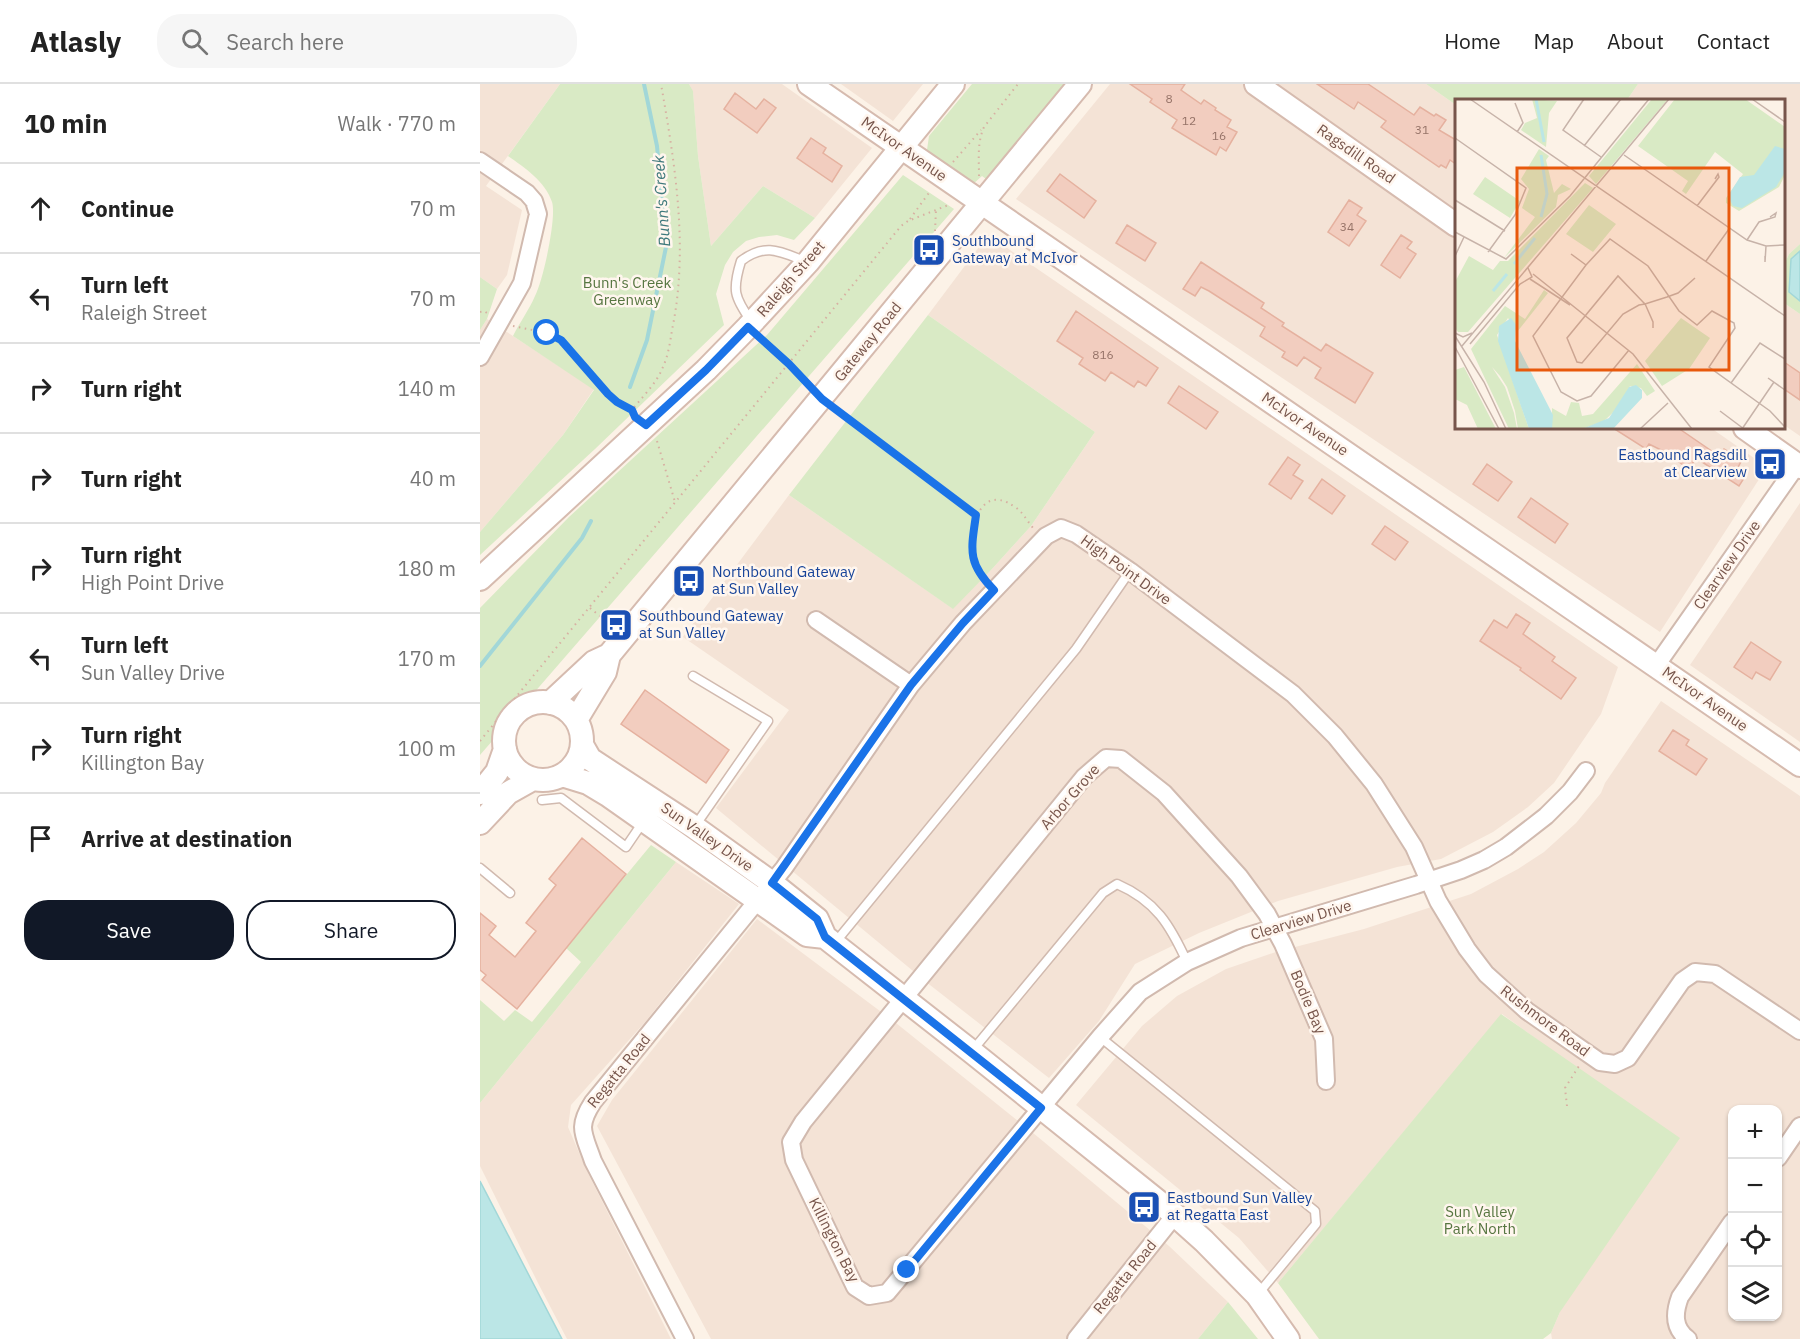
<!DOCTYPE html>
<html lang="en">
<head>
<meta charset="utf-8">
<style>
	:root { --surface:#fff; --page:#f6f6f6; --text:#222; --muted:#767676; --line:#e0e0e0; --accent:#111827 }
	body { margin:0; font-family:"IBM Plex Sans",sans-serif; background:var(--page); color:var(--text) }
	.controls { position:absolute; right:18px; bottom:18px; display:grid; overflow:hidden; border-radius:12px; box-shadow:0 2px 4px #0004 }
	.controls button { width:54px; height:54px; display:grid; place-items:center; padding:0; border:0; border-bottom:2px solid var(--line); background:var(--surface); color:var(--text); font:30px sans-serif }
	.stop { position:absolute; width:18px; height:18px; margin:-14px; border:4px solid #1a73e8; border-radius:50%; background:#fff }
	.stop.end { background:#1a73e8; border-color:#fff; box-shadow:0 2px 6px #0008 }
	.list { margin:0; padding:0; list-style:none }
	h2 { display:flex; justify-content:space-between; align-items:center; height:78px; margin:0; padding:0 24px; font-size:26px }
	h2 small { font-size:20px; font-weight:400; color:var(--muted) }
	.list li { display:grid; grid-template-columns:39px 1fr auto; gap:18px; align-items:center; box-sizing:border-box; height:90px; padding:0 24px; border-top:2px solid var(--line) }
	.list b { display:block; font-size:22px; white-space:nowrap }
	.list p { margin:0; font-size:20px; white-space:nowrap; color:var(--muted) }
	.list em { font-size:20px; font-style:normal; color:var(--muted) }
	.actions { display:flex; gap:12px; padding:18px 24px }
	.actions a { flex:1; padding:14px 0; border:2px solid var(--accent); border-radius:24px; text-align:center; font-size:21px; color:var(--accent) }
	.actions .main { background:var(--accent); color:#fff }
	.icon { flex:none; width:33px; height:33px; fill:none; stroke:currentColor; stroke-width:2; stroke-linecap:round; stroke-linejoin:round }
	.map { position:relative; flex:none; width:1320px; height:1255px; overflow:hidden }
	header { display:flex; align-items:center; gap:36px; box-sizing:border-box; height:84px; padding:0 30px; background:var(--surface); border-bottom:2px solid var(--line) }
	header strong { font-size:28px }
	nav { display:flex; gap:33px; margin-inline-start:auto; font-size:21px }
	.search { width:420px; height:54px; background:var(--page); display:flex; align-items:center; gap:15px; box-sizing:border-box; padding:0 21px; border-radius:24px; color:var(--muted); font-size:22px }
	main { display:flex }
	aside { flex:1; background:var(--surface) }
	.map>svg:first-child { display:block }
</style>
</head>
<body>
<header>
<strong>Atlasly</strong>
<div class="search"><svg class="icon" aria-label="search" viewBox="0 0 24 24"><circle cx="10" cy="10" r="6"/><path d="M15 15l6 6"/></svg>Search here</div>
<nav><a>Home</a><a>Map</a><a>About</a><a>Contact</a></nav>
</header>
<main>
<aside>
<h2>10 min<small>Walk · 770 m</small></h2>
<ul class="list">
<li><svg class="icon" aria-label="ahead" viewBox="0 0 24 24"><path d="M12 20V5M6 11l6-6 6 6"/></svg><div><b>Continue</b></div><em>70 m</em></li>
<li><svg class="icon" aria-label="left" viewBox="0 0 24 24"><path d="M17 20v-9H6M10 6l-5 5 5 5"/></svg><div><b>Turn left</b><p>Raleigh Street</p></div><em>70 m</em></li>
<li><svg class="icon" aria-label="right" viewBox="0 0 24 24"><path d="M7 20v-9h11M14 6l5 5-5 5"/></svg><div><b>Turn right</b></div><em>140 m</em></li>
<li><svg class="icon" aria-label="right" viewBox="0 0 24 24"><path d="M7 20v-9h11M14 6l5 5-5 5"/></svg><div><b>Turn right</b></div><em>40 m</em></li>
<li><svg class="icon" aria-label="right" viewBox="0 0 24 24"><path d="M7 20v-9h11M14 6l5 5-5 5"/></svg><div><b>Turn right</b><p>High Point Drive</p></div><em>180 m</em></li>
<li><svg class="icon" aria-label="left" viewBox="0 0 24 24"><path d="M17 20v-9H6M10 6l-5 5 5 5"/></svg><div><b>Turn left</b><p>Sun Valley Drive</p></div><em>170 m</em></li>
<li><svg class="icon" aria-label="right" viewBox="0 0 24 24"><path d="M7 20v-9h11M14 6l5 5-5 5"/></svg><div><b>Turn right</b><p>Killington Bay</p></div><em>100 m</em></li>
<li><svg class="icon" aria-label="arrive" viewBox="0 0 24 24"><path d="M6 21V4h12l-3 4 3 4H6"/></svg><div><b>Arrive at destination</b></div></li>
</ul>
<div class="actions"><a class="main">Save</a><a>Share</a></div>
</aside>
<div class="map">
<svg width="1320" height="1255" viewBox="0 0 1320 1255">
	<rect width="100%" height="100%" fill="#fcf2e7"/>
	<path fill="#f4e3d6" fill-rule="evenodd" d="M 0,0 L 80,0 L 6,102 L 42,126 L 27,191 L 17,205 L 0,193 Z
		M 209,0 L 302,0 L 392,64 L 335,134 L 283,102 L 231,162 L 218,72 L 213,8 Z
		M 361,0 L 443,0 L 413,37 Z
		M 630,0 L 946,0 L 976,21 L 976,344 L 1231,344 L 1287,383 L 1180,548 L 536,115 Z
		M 1158,0 L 1320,0 L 1320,160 L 1309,170 L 1304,181 L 1304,16 L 1147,16 Z
		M 508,151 L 1138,583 L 1121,630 L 1074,699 L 1048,723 L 1013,748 L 961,775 L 917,783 L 798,817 L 719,849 L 655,880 L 619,937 L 569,994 L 450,901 L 236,724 L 309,626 L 203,553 L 309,411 L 472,524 L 512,485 L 551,442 L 615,348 L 448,231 Z
		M 1304,219 L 1320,230 L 1320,352 L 1304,341 Z
		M 7,235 L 114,305 L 83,351 L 0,448 L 0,246 Z
		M 1320,419 L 1320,658 L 1210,581 Z
		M 1181,617 L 1320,712 L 1320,1255 L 1072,1255 L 1071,1249 L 1080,1228 L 1059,957 L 1022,930 L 798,1199 L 759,1154 L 596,1021 L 662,942 L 697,912 L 746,885 L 796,868 L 884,845 L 991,810 L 1038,785 L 1064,768 L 1096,739 L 1121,709 L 1125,699 ZM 1252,1026 L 1298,1026 L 1298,1232 L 1252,1232 Z
		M 196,778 L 259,820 L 166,937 L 91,1021 L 88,1043 L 107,1087 L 191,1255 L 87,1255 L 58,1199 L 0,1082 L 0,1019 Z
		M 277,835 L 416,939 L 558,1053 L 689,1162 L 748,1218 L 718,1255 L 231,1255 L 117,1042 L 132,1016 Z"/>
	<path fill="#d9eac5" d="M 80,0 L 209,0 L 213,7 L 218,72 L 231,162 L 283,102 L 335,134 L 314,156 L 297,151 L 279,153 L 266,157 L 253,168 L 245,181 L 236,210 L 244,241 L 115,365 L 0,471 L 0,448 L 83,351 L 114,306 L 33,252 C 40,238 49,226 55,212 C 63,197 77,133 72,118 C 65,97 45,84 28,72 Z
		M 492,0 L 590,0 L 510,98 L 502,92 L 492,101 L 454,76 L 447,66 L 449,52 Z
		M 946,0 L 1158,0 L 1147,16 L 976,16 L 976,21 Z
		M 423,91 L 474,125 L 0,671 L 0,524 L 89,433 L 287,251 Z
		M 1320,160 L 1320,230 L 1304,219 L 1304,181 L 1309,170 Z
		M 0,193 L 17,205 L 7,235 L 0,246 Z
		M 448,231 L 615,348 L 551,442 L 512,485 L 473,525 L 309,411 Z
		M 171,761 L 196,778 L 0,1019 L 0,916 L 24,937 L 35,926 L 52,938 L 101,878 L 86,864 Z
		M 1021,930 L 1200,1054 L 1080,1228 L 1071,1249 L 1063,1255 L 839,1255 L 798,1199 Z
		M 748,1218 L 778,1255 L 718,1255 Z"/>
	<path fill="#bbe6e6" stroke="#a2d7d8" stroke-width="1.5" d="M 1320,167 L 1320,217 L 1309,208 L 1311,175 Z
		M 0,1097 L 82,1255 L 0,1255 Z"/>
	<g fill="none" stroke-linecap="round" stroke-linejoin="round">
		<path stroke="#a2d7d8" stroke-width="4" d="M 150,303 L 167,256 L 186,163 L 177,62 L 164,0
			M 0,582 L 102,454 L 111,437"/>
	</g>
	<path fill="#f2cdbf" stroke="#e5b19f" stroke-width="1.5" d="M 650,0 L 705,0 L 701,6 L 721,20 L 724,16 L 736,24 L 735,26 L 751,36 L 747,43 L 757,48 L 746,67 L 740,63 L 736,71 L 692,44 L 697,36 L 670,18 L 672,15 Z
		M 837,0 L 888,0 L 934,31 L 940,23 L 954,32 L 956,30 L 966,36 L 959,46 L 976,56 L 976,80 L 970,76 L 966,84 L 961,81 L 959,83 L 901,43 L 906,37 L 878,18 L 874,25 Z
		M 255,9 L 276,25 L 284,15 L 296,24 L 277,49 L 244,25 Z
		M 331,54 L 346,64 L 343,69 L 362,82 L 352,98 L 317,74 Z
		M 580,90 L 616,117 L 604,134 L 567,107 Z
		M 869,116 L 882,124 L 877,131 L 886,137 L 869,162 L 848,148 Z
		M 647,141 L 676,159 L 665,177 L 636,159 Z
		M 921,151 L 932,158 L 927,164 L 936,170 L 920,194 L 901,181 Z
		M 721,178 L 784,219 L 781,224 L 804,239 L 802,242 L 841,267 L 846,260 L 893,289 L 875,319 L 835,294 L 841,284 L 824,273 L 817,282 L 802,273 L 805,268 L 780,252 L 785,243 L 729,207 L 721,203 L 715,212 L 703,205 Z
		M 596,227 L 678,284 L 666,302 L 658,297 L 654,303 L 631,288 L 625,297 L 599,280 L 603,274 L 577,257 Z
		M 1304,278 L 1320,289 L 1320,316 L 1304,305 Z
		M 699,302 L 738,328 L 726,345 L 688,319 Z
		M 1133,344 L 1198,344 L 1239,372 L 1244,365 L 1262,376 L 1257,385 L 1266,391 L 1259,402 L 1216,374 L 1209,385 L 1183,367 L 1169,360 L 1166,365 Z
		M 808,373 L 820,381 L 813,391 L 823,397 L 811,415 L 789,400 Z
		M 1007,380 L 1032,398 L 1018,417 L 993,400 Z
		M 842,395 L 865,412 L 852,430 L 829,414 Z
		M 1051,414 L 1088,440 L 1075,459 L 1038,433 Z
		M 905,442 L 928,458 L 915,476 L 892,460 Z
		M 1036,530 L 1050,539 L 1043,550 L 1075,573 L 1072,577 L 1096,594 L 1081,615 L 1040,586 L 1041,584 L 1000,557 L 1014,536 L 1027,544 Z
		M 1271,558 L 1301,578 L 1290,596 L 1276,588 L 1272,595 L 1254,583 Z
		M 165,606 L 249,666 L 226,699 L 141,640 Z
		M 1193,646 L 1209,656 L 1206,661 L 1227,675 L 1216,691 L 1179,667 Z
		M 102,754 L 146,790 L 37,925 L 2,896 L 6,891 L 0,886 L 0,829 L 16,842 L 9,851 L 35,873 L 56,847 L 46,839 L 76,801 L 69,795 Z"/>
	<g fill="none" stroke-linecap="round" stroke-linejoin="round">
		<defs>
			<path id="lane" d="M 271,237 C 254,213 252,206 261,177 C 286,158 301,168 327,178
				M 213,592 L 288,637 L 215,742
				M 62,716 L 81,714 L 146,763 L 163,738
				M 0,784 L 30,809
				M 354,860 L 596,565 L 650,487
				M 620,953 L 835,1127 L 836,1140 L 778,1210
				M 492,967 L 623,809 L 637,800 C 676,817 690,841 707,878"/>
			<path id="street" d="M 0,77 L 47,109 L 54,117 L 58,130 L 42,199 L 0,273
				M 336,536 L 431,601
				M 1176,582 L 1317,381
				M 846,997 L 844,955 L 803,860 L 787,830 L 759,792 L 684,709 L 641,675 L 626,674 L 604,693 L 323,1038 L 311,1058 L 314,1076 L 375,1203 L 389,1212 L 407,1209 L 620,953 L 660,908 L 707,878 L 761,854 L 936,801 L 981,786 L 1004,776 L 1026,763 L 1066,732 L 1090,708 L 1106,687
				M 1298,1074 L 1320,1042
				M 205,1255 L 113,1077 C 104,1050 96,1044 113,1018 L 304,784 L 431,601 L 483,539 L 566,452 L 581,444 L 596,450 L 650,487 L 813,610 L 855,652 L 894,700 L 934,763 L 958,817 L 987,865 L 1006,890 L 1047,927 L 1120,978 L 1135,980 L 1148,974 L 1202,897 L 1215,888 L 1235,890 L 1320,947
				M 596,1255 L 695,1131
				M 1208,1255 C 1193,1244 1194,1229 1200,1213 L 1252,1138"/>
			<path id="secondary" d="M 329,0 L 1320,681
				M 776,0 L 976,141
				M 1265,344 L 1320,383
				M 0,495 L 226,286 L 268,243 L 328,178 L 473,0
				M24 657a39 39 0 1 1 78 0a39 39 0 1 1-78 0Z
				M 70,619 L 114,578 L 129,571 L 600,0
				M 96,636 L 125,588 L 129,571
				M 102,661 L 110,675 L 214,743 L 292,799 L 337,835 L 345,853 L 492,968 L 695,1131 L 724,1157 L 777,1211 L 808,1255
				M 82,691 L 108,699 L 128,711 L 327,851 L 345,853
				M 0,709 L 17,688 L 25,665
				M 0,739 L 28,709 L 53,695"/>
		</defs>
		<use href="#lane" stroke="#d1baaf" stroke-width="11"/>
		<use href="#street" stroke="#d1baaf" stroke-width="20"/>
		<use href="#secondary" stroke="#d6bbaf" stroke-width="26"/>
		<path stroke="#d7b0a2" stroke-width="2" stroke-dasharray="1.5 4.5" stroke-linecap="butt" d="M 473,78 L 501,46
			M 499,92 C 499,75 497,59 504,43 L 538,0
			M 430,135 L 451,106
			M 455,147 L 456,126
			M 0,228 L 4,227 L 7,229
			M 33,242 L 67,249 L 81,257 L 128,310 L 137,318 L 152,326
			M 282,255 L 329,301
			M 355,325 L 496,431
			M 153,328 L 152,326 C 162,313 176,300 182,285 C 188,273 190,259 192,246 C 209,165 195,80 181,0
			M 177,357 L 195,418
			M 502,495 C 483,469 492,392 535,423 C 543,428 547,437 553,444
			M 110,524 L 131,541
			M 0,657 L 421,142 L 428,137 L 471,120
			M 1087,1022 L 1085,1004 L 1099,982"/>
		<use href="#lane" stroke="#fff" stroke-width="8"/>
		<use href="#street" stroke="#fff" stroke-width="16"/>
		<use href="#secondary" stroke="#fff" stroke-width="22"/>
	</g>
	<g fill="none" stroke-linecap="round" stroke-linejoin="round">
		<path stroke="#1a73e8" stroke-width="8" d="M 67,249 L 81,256 L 128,310 L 137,318 L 152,326 L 155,333 L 166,341 L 226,286 L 268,243 L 309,280 L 342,315 L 496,431 C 491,466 487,479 514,506 L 483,539 L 431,601 L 292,799 L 337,835 L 345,853 L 561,1024 L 427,1186"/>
	</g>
	<defs>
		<symbol id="bus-square" viewBox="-11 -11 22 22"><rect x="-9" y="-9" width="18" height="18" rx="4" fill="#1a4fb4" stroke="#fff6ee"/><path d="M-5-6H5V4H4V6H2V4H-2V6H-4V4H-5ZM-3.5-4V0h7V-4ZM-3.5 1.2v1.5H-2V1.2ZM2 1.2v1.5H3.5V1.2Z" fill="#fff"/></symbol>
	</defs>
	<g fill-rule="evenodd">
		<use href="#bus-square" x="430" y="147" width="38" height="38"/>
		<use href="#bus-square" x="1271" y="361" width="38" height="38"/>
		<use href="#bus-square" x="190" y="478" width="38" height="38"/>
		<use href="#bus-square" x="117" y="522" width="38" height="38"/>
		<use href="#bus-square" x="645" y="1104" width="38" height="38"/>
	</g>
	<g text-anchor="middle" stroke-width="5" stroke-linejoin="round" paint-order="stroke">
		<g font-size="12" fill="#967368">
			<text x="689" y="19">8</text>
			<text x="709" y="41">12</text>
			<text x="942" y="50">31</text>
			<text x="739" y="56">16</text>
			<text x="867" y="147">34</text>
			<text x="623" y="275">816</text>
		</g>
		<g font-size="15" fill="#77554b" stroke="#fff6ee">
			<text transform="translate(424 65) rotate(35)" y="5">McIvor Avenue</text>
			<text transform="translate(876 70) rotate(35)" y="5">Ragsdill Road</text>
			<text transform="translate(311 195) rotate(-49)" y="5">Raleigh Street</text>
			<text transform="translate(388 258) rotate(-51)" y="5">Gateway Road</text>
			<text transform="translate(825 340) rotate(34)" y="5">McIvor Avenue</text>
			<text transform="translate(1247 481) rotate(-55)" y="5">Clearview Drive</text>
			<text transform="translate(646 486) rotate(36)" y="5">High Point Drive</text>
			<text transform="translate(1225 615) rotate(35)" y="5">McIvor Avenue</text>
			<text transform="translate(590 713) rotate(-49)" y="5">Arbor Grove</text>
			<text transform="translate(227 753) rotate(35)" y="5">Sun Valley Drive</text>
			<text transform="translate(821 836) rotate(-17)" y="5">Clearview Drive</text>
			<text transform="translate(828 918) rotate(67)" y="5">Bodie Bay</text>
			<text transform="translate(1065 937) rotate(37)" y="5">Rushmore Road</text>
			<text transform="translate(139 987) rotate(-51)" y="5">Regatta Road</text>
			<text transform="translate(354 1156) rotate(63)" y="5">Killington Bay</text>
			<text transform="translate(645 1193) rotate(-51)" y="5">Regatta Road</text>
		</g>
		<g font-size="15" fill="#164399" stroke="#fff6ee" text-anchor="start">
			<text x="472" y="162">Southbound<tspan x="472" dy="17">Gateway at McIvor</tspan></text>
			<text x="1267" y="376" text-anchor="end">Eastbound Ragsdill<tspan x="1267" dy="17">at Clearview</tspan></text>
			<text x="232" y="493">Northbound Gateway<tspan x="232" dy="17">at Sun Valley</tspan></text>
			<text x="159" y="537">Southbound Gateway<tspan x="159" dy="17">at Sun Valley</tspan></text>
			<text x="687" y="1119">Eastbound Sun Valley<tspan x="687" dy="17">at Regatta East</tspan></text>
		</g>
		<g font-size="15" fill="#577641" stroke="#fff6ee">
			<text x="147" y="204">Bunn's Creek<tspan x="147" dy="17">Greenway</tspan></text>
			<text x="1000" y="1133">Sun Valley<tspan x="1000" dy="17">Park North</tspan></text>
		</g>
		<g font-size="16" font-style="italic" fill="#3f797c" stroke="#fff6ee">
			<text transform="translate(181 117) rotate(-94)" y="6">Bunn's Creek</text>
		</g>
	</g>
	<g transform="translate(975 15)">
		<rect width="330" height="330" fill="#fcf2e7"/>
		<path d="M 77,0 L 102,2 L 94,14 L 91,48 L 66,31 L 70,24 L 82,19 ZM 197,0 L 213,0 L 141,85 L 134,77 ZM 220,0 L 290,0 L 330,28 L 330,76 L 324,88 L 284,112 L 271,104 L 271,99 L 288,75 L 260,53 L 231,95 L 227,92 L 233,82 L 183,47 ZM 84,50 L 94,57 L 91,61 L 99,94 L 107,85 L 116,90 L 103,96 L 101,108 L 49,159 L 80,118 L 67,109 L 74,90 L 66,80 ZM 30,78 L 65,102 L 55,119 L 18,95 ZM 130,84 L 138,89 L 13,233 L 3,233 L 0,229 L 0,183 L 14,157 L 38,171 L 45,162 L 53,162 ZM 134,106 L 161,125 L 138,153 L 111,135 ZM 89,191 L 93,194 L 62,233 L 53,219 L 42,236 L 74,330 L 63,330 L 60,312 L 52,288 L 45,277 L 37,268 L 50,288 L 59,314 L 62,330 L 54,330 L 16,250 L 50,207 L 70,220 ZM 226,219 L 255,239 L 234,270 L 207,287 L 190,262 ZM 182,265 L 200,292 L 192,297 L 186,289 L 175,287 L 166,306 L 149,322 L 127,330 L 97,330 L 97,309 L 111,317 L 116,303 L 124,304 L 127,317 L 138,315 ZM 9,268 L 41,330 L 23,330 L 12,306 L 0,300 L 0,271 Z" fill="#d9eac5"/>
		<path d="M 320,47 L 330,50 L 330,73 L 321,88 L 287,109 L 278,107 L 273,97 L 285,78 L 299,76 ZM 56,219 L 61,226 L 60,242 L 98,316 L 97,330 L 74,330 L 43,242 L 44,227 ZM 181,286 L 187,291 L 187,299 L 158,330 L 127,330 L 154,319 L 174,288 Z" fill="#bbe6e6"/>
		<path fill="none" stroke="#bbe6e6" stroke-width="3" d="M 81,0 L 89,43M 86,56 L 92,95 L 86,118M 59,165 L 80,139M 38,192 L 52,175"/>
		<path fill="none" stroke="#c7b3a9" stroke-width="1.5" d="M 15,0 L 330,217M 129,0 L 108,31 L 146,58M 297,0 L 330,23M 60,4 L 68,24 L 62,33M 0,39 L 71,89 L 60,116 L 33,153M 129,47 L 166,0M 169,56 L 292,141 L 311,147 L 330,146M 0,101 L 50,132M 242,107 L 264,78 L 263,75 L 260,80M 0,133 L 51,160 L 115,97 L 194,0M 292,141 L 304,123 L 320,118 L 321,114 L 315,118M 116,155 L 131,166M 0,157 L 9,138M 310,157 L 310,163 L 311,147M 251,162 L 274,130M 78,175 L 178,255 L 237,330M 75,180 L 115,206M 198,229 L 198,223 L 191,207 L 190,205 L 188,203 L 163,177 L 112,239 L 122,263 L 127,264 L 168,215 L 184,206 L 190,205 L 212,198 L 223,194 L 240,179M 0,234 L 8,238 L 17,234M 0,237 L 29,283 L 51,330M 15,245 L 65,185 L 77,178 L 73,169M 7,247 L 214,0M 0,248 L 44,330M 174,251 L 136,297 L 122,302 L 106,293 L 78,237 L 131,166 L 155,140 L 193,167 L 224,212 L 242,226 L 257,212 L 279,224 L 280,229 L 254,268 L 315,312 L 330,328M 313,279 L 330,291M 276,284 L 305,244 L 330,260M 265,312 L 289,330M 185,330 L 213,304M 287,330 L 319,283"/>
		<path fill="#e8590c" fill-opacity="0.15" stroke="#e8590c" stroke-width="3" d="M 62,69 L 274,69 L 274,271 L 62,271 Z"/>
		<rect width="330" height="330" fill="none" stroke="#77554b" stroke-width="3"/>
	</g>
</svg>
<div class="controls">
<button>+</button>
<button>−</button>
<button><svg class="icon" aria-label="locate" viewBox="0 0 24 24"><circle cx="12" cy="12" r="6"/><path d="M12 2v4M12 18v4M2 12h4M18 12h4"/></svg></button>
<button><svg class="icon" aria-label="layers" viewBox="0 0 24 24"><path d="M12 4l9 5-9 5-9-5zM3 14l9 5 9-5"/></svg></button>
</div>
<div class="stop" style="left:67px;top:249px"></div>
<div class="stop end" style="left:427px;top:1186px"></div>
</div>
</main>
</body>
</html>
